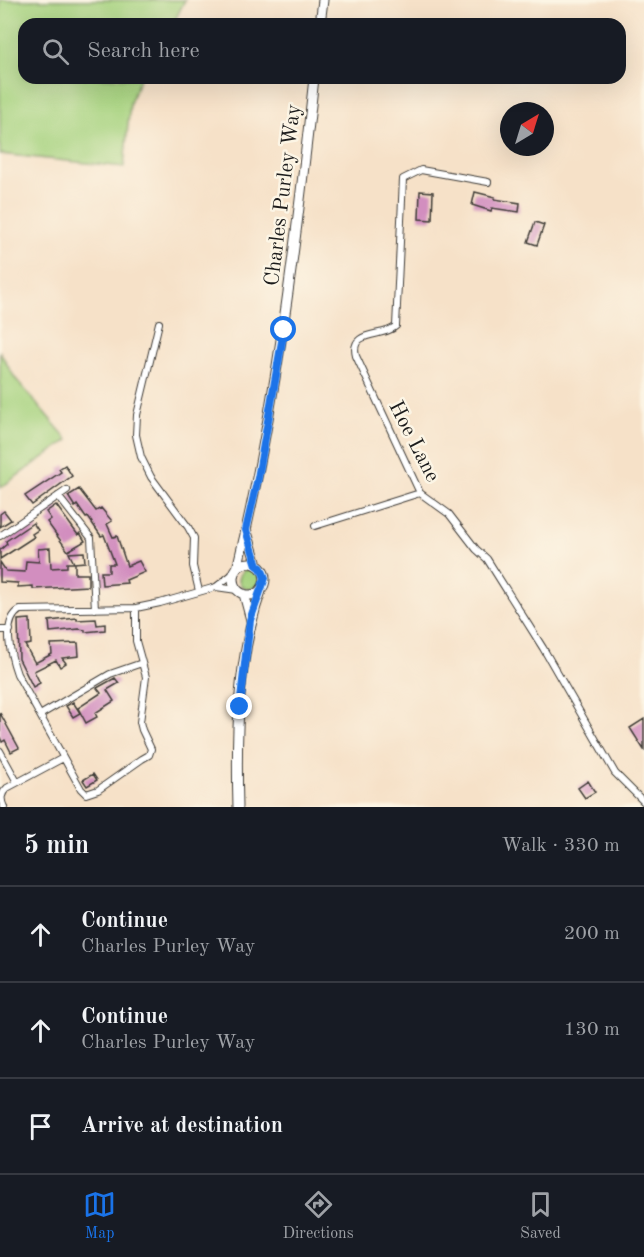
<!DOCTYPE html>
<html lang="en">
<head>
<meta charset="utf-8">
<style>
	:root { --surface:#171b24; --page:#242831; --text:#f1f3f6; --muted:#9ea1a6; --line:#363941; --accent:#1a73e8 }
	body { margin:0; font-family:"Old Standard TT",serif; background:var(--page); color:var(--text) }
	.compass { position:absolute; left:500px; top:102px; width:54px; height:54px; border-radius:50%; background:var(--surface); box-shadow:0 6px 24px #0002; rotate:38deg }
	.stop { position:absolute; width:18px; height:18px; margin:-14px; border:4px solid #1a73e8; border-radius:50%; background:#fff }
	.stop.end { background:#1a73e8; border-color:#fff; box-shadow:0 2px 6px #0008 }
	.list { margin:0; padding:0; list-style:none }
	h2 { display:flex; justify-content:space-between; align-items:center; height:78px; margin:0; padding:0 24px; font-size:26px }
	h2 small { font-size:20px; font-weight:400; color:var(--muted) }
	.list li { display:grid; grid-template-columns:39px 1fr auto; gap:18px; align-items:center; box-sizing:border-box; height:96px; padding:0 24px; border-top:2px solid var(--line) }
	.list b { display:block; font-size:22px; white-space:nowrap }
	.list p { margin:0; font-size:20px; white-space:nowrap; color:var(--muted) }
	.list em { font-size:20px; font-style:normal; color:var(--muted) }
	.icon { flex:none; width:33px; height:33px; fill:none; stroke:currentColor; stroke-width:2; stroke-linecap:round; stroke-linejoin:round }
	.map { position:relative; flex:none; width:644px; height:807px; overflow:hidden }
	.search { position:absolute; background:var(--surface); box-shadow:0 6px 24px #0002; left:18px; right:18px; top:18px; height:66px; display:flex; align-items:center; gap:15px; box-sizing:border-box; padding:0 21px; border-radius:18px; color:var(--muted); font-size:22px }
	.sheet { height:366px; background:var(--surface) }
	nav { display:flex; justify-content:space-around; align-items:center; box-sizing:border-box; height:84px; border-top:2px solid var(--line); background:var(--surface); font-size:16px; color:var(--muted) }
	nav a { display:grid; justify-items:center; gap:3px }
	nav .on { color:var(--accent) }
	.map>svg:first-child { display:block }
</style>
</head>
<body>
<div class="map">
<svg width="644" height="807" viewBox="0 0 644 807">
	<rect width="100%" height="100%" fill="#fcf5e5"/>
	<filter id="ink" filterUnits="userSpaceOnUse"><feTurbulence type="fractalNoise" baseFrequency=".0167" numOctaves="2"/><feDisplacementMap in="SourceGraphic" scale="12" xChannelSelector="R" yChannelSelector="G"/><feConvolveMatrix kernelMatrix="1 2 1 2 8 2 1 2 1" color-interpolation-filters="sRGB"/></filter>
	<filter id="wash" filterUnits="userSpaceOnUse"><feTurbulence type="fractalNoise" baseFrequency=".008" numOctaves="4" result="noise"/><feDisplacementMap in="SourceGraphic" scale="24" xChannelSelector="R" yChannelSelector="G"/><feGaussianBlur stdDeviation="1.35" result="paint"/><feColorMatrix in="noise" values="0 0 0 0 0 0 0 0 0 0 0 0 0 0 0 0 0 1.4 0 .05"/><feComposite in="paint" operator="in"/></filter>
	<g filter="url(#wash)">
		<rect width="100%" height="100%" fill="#f6e1c8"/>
		<path fill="#a7d380" stroke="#62784e" stroke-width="1.5" d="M 0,0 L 185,0 L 173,24 L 24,24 L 24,78 L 140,78 L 130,103 L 124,167 L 0,154 Z
			M 0,352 L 15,378 L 68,440 L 0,488 Z
			M239 579a10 10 0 1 1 20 0a10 10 0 1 1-20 0Z"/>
		<g id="blocks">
			<path fill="#d28ebf" d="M 420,191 L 433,192 L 432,220 L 419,219 Z
				M 475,192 L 495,197 L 494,199 L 520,203 L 519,212 L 492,208 L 491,211 L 472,205 Z
				M 535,222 L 544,225 L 537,245 L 528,242 Z
				M 65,465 L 72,476 L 32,505 L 25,496 L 61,472 L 59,469 Z
				M 79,489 L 96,511 L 101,508 L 112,521 L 107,524 L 113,537 L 117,536 L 127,566 L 139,561 L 145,572 L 126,580 L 127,583 L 102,585 L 101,572 L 109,572 L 109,564 L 115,564 L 104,535 L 101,536 L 88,517 L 86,518 L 77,505 L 75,507 L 68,496 Z
				M 56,505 L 78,535 L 80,533 L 85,541 L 68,551 L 47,522 L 51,519 L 46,512 Z
				M 4,511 L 11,520 L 0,527 L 0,514 Z
				M 33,523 L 38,530 L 32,534 L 34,537 L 0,559 L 0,550 L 7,544 L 6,541 Z
				M 50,548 L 51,568 L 67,567 L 67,563 L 75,563 L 75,574 L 88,574 L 88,586 L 33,589 L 33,586 L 18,587 L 18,583 L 0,582 L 0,562 L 6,571 L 25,572 L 26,561 L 39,562 L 38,549 Z
				M 84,552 L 85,562 L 74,563 L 69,553 Z
				M 77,618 L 77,620 L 96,619 L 97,625 L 105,624 L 105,630 L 85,632 L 85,630 L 79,629 L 50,632 L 49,621 Z
				M 30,619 L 31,644 L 25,645 L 35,663 L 52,654 L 51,644 L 78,643 L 79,656 L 62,658 L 66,663 L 60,667 L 56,660 L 34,671 L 40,683 L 33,687 L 19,659 L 18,620 Z
				M 115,678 L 119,683 L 107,690 L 114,701 L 95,713 L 97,717 L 86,723 L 78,708 L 101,693 L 97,688 Z
				M 73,702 L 80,713 L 73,717 L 66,706 Z
				M 0,713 L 19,748 L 11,752 L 5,740 L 2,742 L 0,737 Z
				M 644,719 L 644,750 L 630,728 Z
				M 93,774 L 97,780 L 87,786 L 83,780 Z
				M 588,781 L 595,792 L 585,798 L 578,788 Z"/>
		</g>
	</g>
	<g filter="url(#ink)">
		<use href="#blocks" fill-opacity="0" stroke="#3d3a36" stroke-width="1.5"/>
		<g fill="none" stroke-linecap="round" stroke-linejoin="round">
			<defs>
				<path id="minor" d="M 488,182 L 421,170 L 403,179 L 396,326 C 384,338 349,329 356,356 L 420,493 L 449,514 L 476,549 L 487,559 L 543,648 L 615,773 L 644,802
					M 159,323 L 137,415 L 136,435 L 141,457 L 151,477 L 188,527 L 194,538 L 193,566 L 199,591
					M 58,496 L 91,538 L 95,609
					M 315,526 L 420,493
					M 0,536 L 67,490
					M 216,587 L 234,573
					M 136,608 L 136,641 L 146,677 L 140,722 L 142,730 L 151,749 L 149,755 L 142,759 L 98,790 L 86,794 L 81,789 L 17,674 C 11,657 1,621 20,610 L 136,608 L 160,603 L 216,587 L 237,590
					M 0,630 L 10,630
					M 40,715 L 110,674 L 142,663
					M 0,751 L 17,782
					M 4,807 C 0,799 1,794 7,788 L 63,758"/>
				<path id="primary" d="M 320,24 L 323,0
					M 247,532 L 257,565
					M233 579a16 16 0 1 1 32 0a16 16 0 1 1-32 0Z
					M 237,569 C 276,407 296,243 314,78
					M 244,594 L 251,620
					M 238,807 C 236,734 237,657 262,588"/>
			</defs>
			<use href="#minor" stroke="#3d3a36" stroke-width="8"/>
			<use href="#primary" stroke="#3d3a36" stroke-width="11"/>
			<use href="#minor" stroke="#fff" stroke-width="6"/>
			<use href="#primary" stroke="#fff" stroke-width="9"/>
		</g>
	</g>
	<g fill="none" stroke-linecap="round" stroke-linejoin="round" filter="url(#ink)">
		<path stroke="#1a73e8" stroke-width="8" d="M 240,707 L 250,620 L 265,578 L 261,568 L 257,565 L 246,530 L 258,478 L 284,330"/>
	</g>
	<g text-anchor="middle" stroke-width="5" stroke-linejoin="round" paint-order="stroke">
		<g font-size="21" fill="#1c1c1c" stroke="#fcf5e5">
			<text transform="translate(282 195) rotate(-83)" y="7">Charles Purley Way</text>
			<text transform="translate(415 441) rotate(63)" y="7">Hoe Lane</text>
		</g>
	</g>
</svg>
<svg class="compass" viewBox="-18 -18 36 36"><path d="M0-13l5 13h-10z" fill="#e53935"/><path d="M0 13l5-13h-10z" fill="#9ea1a6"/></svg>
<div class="stop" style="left:284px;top:330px"></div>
<div class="stop end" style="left:240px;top:707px"></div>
<div class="search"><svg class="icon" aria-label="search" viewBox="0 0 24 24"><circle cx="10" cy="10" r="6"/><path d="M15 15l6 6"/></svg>Search here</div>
</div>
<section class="sheet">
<h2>5 min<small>Walk · 330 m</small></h2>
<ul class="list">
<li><svg class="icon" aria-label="ahead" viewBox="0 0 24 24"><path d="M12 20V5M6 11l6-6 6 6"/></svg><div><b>Continue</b><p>Charles Purley Way</p></div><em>200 m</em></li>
<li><svg class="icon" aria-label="ahead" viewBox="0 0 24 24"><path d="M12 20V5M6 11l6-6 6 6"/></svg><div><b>Continue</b><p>Charles Purley Way</p></div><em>130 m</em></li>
<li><svg class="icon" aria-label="arrive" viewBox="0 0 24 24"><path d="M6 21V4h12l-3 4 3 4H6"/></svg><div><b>Arrive at destination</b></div></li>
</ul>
</section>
<nav>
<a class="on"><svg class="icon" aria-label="map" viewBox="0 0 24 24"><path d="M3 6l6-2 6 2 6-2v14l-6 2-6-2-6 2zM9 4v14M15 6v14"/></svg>Map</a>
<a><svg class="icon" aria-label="directions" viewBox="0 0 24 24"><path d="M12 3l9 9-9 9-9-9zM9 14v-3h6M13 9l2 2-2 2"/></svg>Directions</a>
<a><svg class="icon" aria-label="saved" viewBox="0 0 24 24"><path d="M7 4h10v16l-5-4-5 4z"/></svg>Saved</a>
</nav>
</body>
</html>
